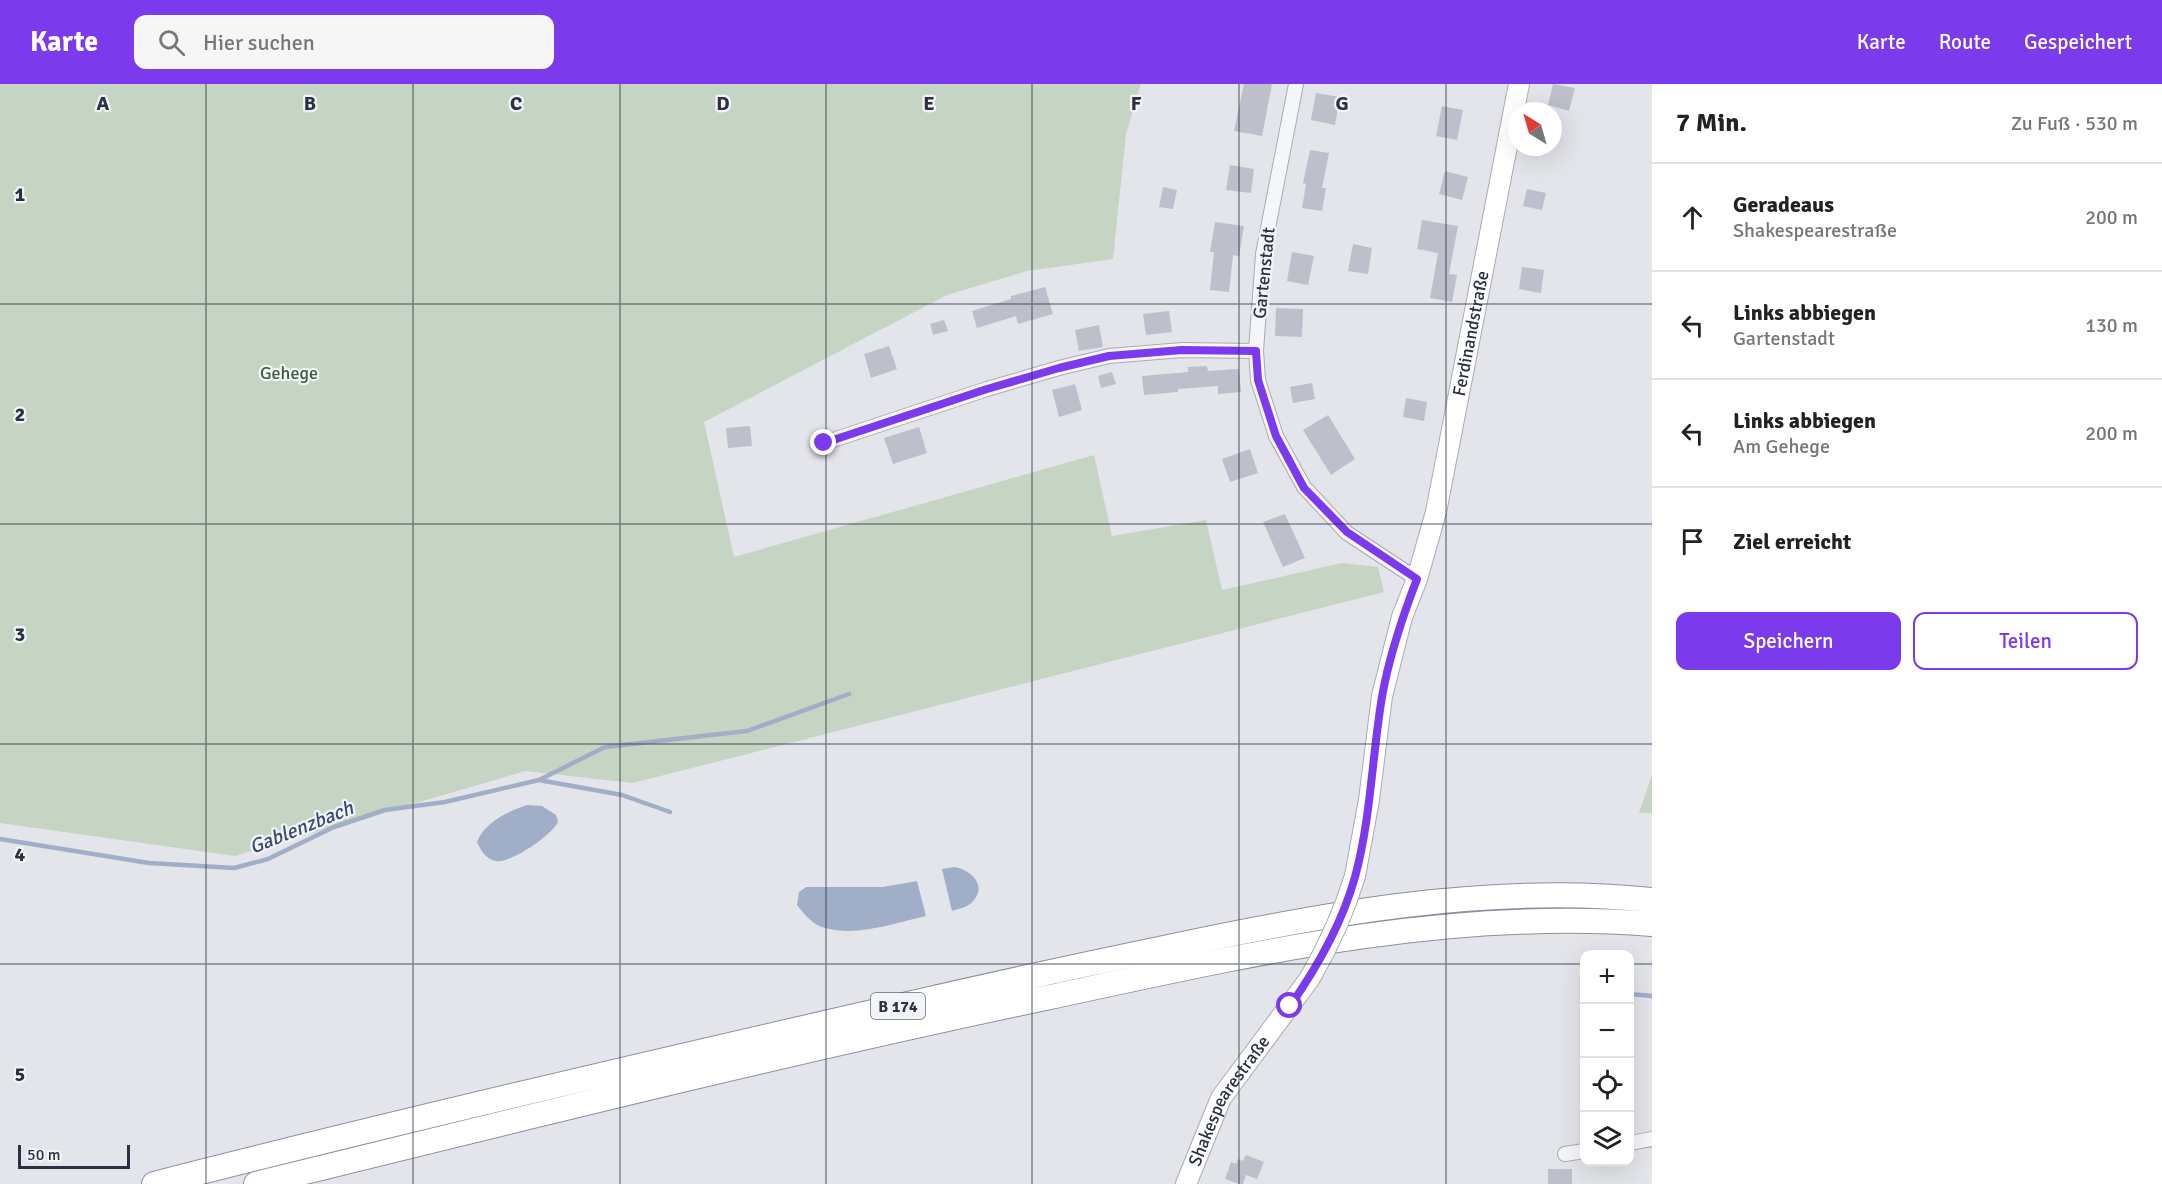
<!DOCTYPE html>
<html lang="de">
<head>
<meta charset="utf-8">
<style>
	:root { --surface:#fff; --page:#f6f6f6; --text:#222; --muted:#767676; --line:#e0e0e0; --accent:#7c3aed }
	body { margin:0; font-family:Signika,sans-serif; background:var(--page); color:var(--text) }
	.controls { position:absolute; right:18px; bottom:18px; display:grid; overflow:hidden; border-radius:12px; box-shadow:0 6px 24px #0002 }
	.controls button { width:54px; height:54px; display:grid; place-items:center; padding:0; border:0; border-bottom:2px solid var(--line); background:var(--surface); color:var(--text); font:30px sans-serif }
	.compass { position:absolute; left:1508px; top:18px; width:54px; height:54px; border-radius:50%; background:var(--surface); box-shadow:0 6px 24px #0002; rotate:323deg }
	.scale { position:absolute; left:18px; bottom:15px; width:112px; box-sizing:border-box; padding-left:6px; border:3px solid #2b3142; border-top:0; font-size:16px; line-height:21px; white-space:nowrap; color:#2b3142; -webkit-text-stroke:4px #f2f4f8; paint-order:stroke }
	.stop { position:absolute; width:18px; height:18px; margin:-14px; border:4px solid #7c3aed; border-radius:50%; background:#fff }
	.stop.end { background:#7c3aed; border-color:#fff; box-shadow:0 2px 6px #0008 }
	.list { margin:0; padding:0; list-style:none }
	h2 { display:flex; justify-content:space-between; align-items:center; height:78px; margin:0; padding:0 24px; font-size:26px }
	h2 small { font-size:20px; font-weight:400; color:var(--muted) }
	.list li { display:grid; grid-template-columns:39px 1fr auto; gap:18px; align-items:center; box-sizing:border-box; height:108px; padding:0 24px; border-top:2px solid var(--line) }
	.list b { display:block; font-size:22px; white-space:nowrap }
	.list p { margin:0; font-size:20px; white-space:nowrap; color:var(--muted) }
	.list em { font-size:20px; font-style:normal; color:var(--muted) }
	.actions { display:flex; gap:12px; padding:18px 24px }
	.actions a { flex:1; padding:14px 0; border:2px solid var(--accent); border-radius:12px; text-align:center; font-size:21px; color:var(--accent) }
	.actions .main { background:var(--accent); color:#fff }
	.icon { flex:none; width:33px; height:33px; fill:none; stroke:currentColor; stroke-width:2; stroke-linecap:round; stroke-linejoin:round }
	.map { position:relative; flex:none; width:1652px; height:1100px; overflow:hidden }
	header { display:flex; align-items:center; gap:36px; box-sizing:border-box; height:84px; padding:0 30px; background:var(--accent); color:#fff }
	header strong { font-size:28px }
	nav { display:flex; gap:33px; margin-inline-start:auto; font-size:21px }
	.search { width:420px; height:54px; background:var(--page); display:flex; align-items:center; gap:15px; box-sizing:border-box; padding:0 21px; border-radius:12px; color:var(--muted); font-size:22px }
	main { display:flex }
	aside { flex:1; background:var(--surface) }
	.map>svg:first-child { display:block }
</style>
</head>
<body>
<header>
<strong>Karte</strong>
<div class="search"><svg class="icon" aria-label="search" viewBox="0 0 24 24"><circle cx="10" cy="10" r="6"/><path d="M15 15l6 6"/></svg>Hier suchen</div>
<nav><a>Karte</a><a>Route</a><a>Gespeichert</a></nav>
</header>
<main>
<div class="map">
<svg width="1652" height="1100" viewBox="0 0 1652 1100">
	<rect width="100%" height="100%" fill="#e3e5ea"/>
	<path fill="#c6d4c4" d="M 0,0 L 1141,0 L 1126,50 L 1113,175 L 1027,187 L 947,211 L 704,338 L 734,473 L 1094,371 L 1112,452 L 1206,436 L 1222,506 L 1342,479 L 1378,483 L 1384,508 L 633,699 L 525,687 L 235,772 L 0,739 Z
		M 1652,691 L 1652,729 L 1639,729 Z"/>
	<path fill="#a0aec8" d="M 527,721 L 542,722 L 556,731 L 558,738 C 552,751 510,780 496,777 C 486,775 481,767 477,758 C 485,738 507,728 527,721 Z
		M 954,783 C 973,786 989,804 970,820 C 965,824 957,825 952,827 L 942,785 Z
		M 917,797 L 926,832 C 895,839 857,853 825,844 C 813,841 804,830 797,821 L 799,808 L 806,803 L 883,803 Z"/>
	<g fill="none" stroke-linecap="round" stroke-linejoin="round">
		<path stroke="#a0aec8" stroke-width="4.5" d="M 539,696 L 622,711 L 670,728
			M 0,755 L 149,779 L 234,784 L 268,775 L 334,743 L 385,726 L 445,718 L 539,696 L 605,663 L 747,647 L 849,610
			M 1630,910 L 1652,912"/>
	</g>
	<path fill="#bdc0ca" d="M 1244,0 L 1272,0 L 1262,52 L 1234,47 Z
		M 1553,0 L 1575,4 L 1569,27 L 1548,21 Z
		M 1316,9 L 1340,13 L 1335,41 L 1311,36 Z
		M 1442,22 L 1463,26 L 1457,56 L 1436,52 Z
		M 1310,66 L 1329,69 L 1322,104 L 1326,104 L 1322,127 L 1302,124 L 1306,100 L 1303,99 Z
		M 1230,81 L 1254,85 L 1251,109 L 1226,106 Z
		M 1445,87 L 1468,93 L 1462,116 L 1439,110 Z
		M 1163,103 L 1177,106 L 1173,125 L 1159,123 Z
		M 1527,105 L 1546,109 L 1542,126 L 1523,122 Z
		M 1422,136 L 1458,142 L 1449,190 L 1457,191 L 1452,218 L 1430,214 L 1438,169 L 1417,165 Z
		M 1215,138 L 1244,142 L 1239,172 L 1233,171 L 1229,208 L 1210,206 L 1214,168 L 1210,168 Z
		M 1353,160 L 1372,164 L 1368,190 L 1348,187 Z
		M 1292,168 L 1314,172 L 1308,201 L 1287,197 Z
		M 1522,183 L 1544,186 L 1541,209 L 1519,205 Z
		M 1045,203 L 1053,230 L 1018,240 L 1016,232 L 977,244 L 972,227 L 1011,215 L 1011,212 Z
		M 1276,224 L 1303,225 L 1302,253 L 1275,252 Z
		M 1169,227 L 1172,248 L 1146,251 L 1143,230 Z
		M 944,236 L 948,247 L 933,251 L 930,240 Z
		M 1099,241 L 1103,263 L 1079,267 L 1075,246 Z
		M 889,262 L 897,285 L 871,294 L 864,270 Z
		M 1207,282 L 1208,287 L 1239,285 L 1241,308 L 1218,310 L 1218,302 L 1178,305 L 1178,308 L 1144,311 L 1142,292 L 1188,288 L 1188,283 Z
		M 1112,288 L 1116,300 L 1101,304 L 1098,292 Z
		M 1312,299 L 1315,315 L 1293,319 L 1290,303 Z
		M 1075,300 L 1082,326 L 1059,333 L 1052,306 Z
		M 1406,314 L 1427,318 L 1424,337 L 1403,333 Z
		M 1328,331 L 1355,375 L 1331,391 L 1303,346 Z
		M 750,342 L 752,362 L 728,364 L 726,344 Z
		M 919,343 L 927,369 L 893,380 L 884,354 Z
		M 1250,365 L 1258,389 L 1230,398 L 1222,375 Z
		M 1285,430 L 1305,474 L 1283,483 L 1263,438 Z
		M 1246,1071 L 1264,1078 L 1257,1095 L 1246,1091 L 1243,1100 L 1239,1100 L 1225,1095 L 1231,1078 L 1236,1080 L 1238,1075 L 1243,1077 Z
		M 1548,1085 L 1572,1085 L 1572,1100 L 1548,1100 Z"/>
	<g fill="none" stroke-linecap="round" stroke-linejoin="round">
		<defs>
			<path id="street" d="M 1296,0 L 1263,170 L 1256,267 L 1258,296 L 1276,352 L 1304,403 L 1347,449 L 1417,495
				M 824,359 L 987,305 L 1059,284 L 1109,272 L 1182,266 L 1256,267
				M 1630,1059 L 1652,1055
				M 1565,1070 L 1584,1067"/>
			<g id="secondary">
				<path id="s1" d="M 1355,792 L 1369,716 L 1382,612 L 1402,533 L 1417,495 L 1436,428 L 1519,0"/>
				<path id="s2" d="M 1186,1100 L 1221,1014 L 1310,894"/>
			</g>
			<path id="highway" d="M 154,1100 C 407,1035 662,976 917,918 C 999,899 1082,881 1164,864 C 1323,830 1489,799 1652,816
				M 256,1100 C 520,1035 784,969 1050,913 C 1250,870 1446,824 1652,840"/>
		</defs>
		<use href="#street" stroke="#a8abb4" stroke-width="16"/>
		<use href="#secondary" stroke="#a8abb4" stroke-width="22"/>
		<use href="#highway" stroke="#8b90a0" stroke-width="26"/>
		<use href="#street" stroke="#f5f6f9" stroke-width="14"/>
		<use href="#secondary" stroke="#fff" stroke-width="20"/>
		<use href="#highway" stroke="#fff" stroke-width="24"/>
		<defs>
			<path id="secondary-bridge" d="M 1310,894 C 1329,861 1344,828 1355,792"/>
		</defs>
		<use href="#secondary-bridge" stroke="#a8abb4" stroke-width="22" stroke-linecap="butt"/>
		<use href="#secondary-bridge" stroke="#fff" stroke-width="20"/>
	</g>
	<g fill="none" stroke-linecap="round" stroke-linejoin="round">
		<path stroke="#7c3aed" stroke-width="8" d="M 824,359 L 987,305 L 1059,284 L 1109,272 L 1182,266 L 1256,267 L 1258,296 L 1276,352 L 1304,404 L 1347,448 L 1417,495 C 1402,534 1389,572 1382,613 C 1372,672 1371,734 1355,793 C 1342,840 1318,882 1290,922"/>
	</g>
	<path fill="none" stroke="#2b3142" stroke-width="1.5" stroke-opacity="0.55" d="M 206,0 L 206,1100M 413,0 L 413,1100M 620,0 L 620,1100M 826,0 L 826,1100M 1032,0 L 1032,1100M 1239,0 L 1239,1100M 1446,0 L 1446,1100M 0,220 L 1652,220M 0,440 L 1652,440M 0,660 L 1652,660M 0,880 L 1584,880M 1630,880 L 1652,880"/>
	<g text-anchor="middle" stroke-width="4.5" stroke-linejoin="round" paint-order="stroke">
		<rect fill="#f2f4f8" stroke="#676c79" stroke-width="1.5" x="871" y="909" width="54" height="26" rx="4.5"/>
		<g font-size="16" font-weight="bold" fill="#2b3142">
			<text x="898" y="928">B 174</text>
		</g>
		<g font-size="18" fill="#2b3142" stroke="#f2f4f8">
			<text transform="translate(1264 189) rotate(-84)" y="6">Gartenstadt</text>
			<text dy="6" stroke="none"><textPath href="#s1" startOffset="556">Ferdinandstraße</textPath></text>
			<text dy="6" stroke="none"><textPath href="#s2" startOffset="94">Shakespearestraße</textPath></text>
		</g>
		<g font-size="18" fill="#3b5d39" stroke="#f2f4f8">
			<text x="289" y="295">Gehege</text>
		</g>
		<g font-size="20" font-style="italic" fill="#374a74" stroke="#f2f4f8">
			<text transform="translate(301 743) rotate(-22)" y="7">Gablenzbach</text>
		</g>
	</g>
	<g font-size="20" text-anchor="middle" font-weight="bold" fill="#2b3142" stroke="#f2f4f8" stroke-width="4.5" stroke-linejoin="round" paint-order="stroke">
		<text x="103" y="26">A</text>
		<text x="310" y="26">B</text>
		<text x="516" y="26">C</text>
		<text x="723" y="26">D</text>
		<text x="929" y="26">E</text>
		<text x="1136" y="26">F</text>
		<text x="1342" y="26">G</text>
		<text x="20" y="117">1</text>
		<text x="20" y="337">2</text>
		<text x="20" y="557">3</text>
		<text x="20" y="777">4</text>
		<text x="20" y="997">5</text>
	</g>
</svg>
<div class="controls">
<button>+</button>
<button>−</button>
<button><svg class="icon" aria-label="locate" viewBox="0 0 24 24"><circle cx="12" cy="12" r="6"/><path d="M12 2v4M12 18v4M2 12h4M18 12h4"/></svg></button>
<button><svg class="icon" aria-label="layers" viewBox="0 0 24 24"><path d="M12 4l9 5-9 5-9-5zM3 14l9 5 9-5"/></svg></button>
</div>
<svg class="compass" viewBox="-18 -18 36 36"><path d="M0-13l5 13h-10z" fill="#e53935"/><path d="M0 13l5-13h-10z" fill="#767676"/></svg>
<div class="scale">50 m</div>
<div class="stop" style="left:1290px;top:922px"></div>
<div class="stop end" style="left:824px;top:359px"></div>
</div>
<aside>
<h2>7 Min.<small>Zu Fuß · 530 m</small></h2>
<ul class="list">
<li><svg class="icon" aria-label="ahead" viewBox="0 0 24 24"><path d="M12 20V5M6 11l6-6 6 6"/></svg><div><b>Geradeaus</b><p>Shakespearestraße</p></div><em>200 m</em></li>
<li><svg class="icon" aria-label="left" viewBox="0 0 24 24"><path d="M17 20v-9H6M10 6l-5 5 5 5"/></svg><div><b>Links abbiegen</b><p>Gartenstadt</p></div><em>130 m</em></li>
<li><svg class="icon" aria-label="left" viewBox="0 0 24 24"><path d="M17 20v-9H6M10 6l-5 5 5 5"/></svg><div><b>Links abbiegen</b><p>Am Gehege</p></div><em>200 m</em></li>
<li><svg class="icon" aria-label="arrive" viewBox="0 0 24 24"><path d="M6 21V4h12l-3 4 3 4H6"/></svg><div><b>Ziel erreicht</b></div></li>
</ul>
<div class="actions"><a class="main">Speichern</a><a>Teilen</a></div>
</aside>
</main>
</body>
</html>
